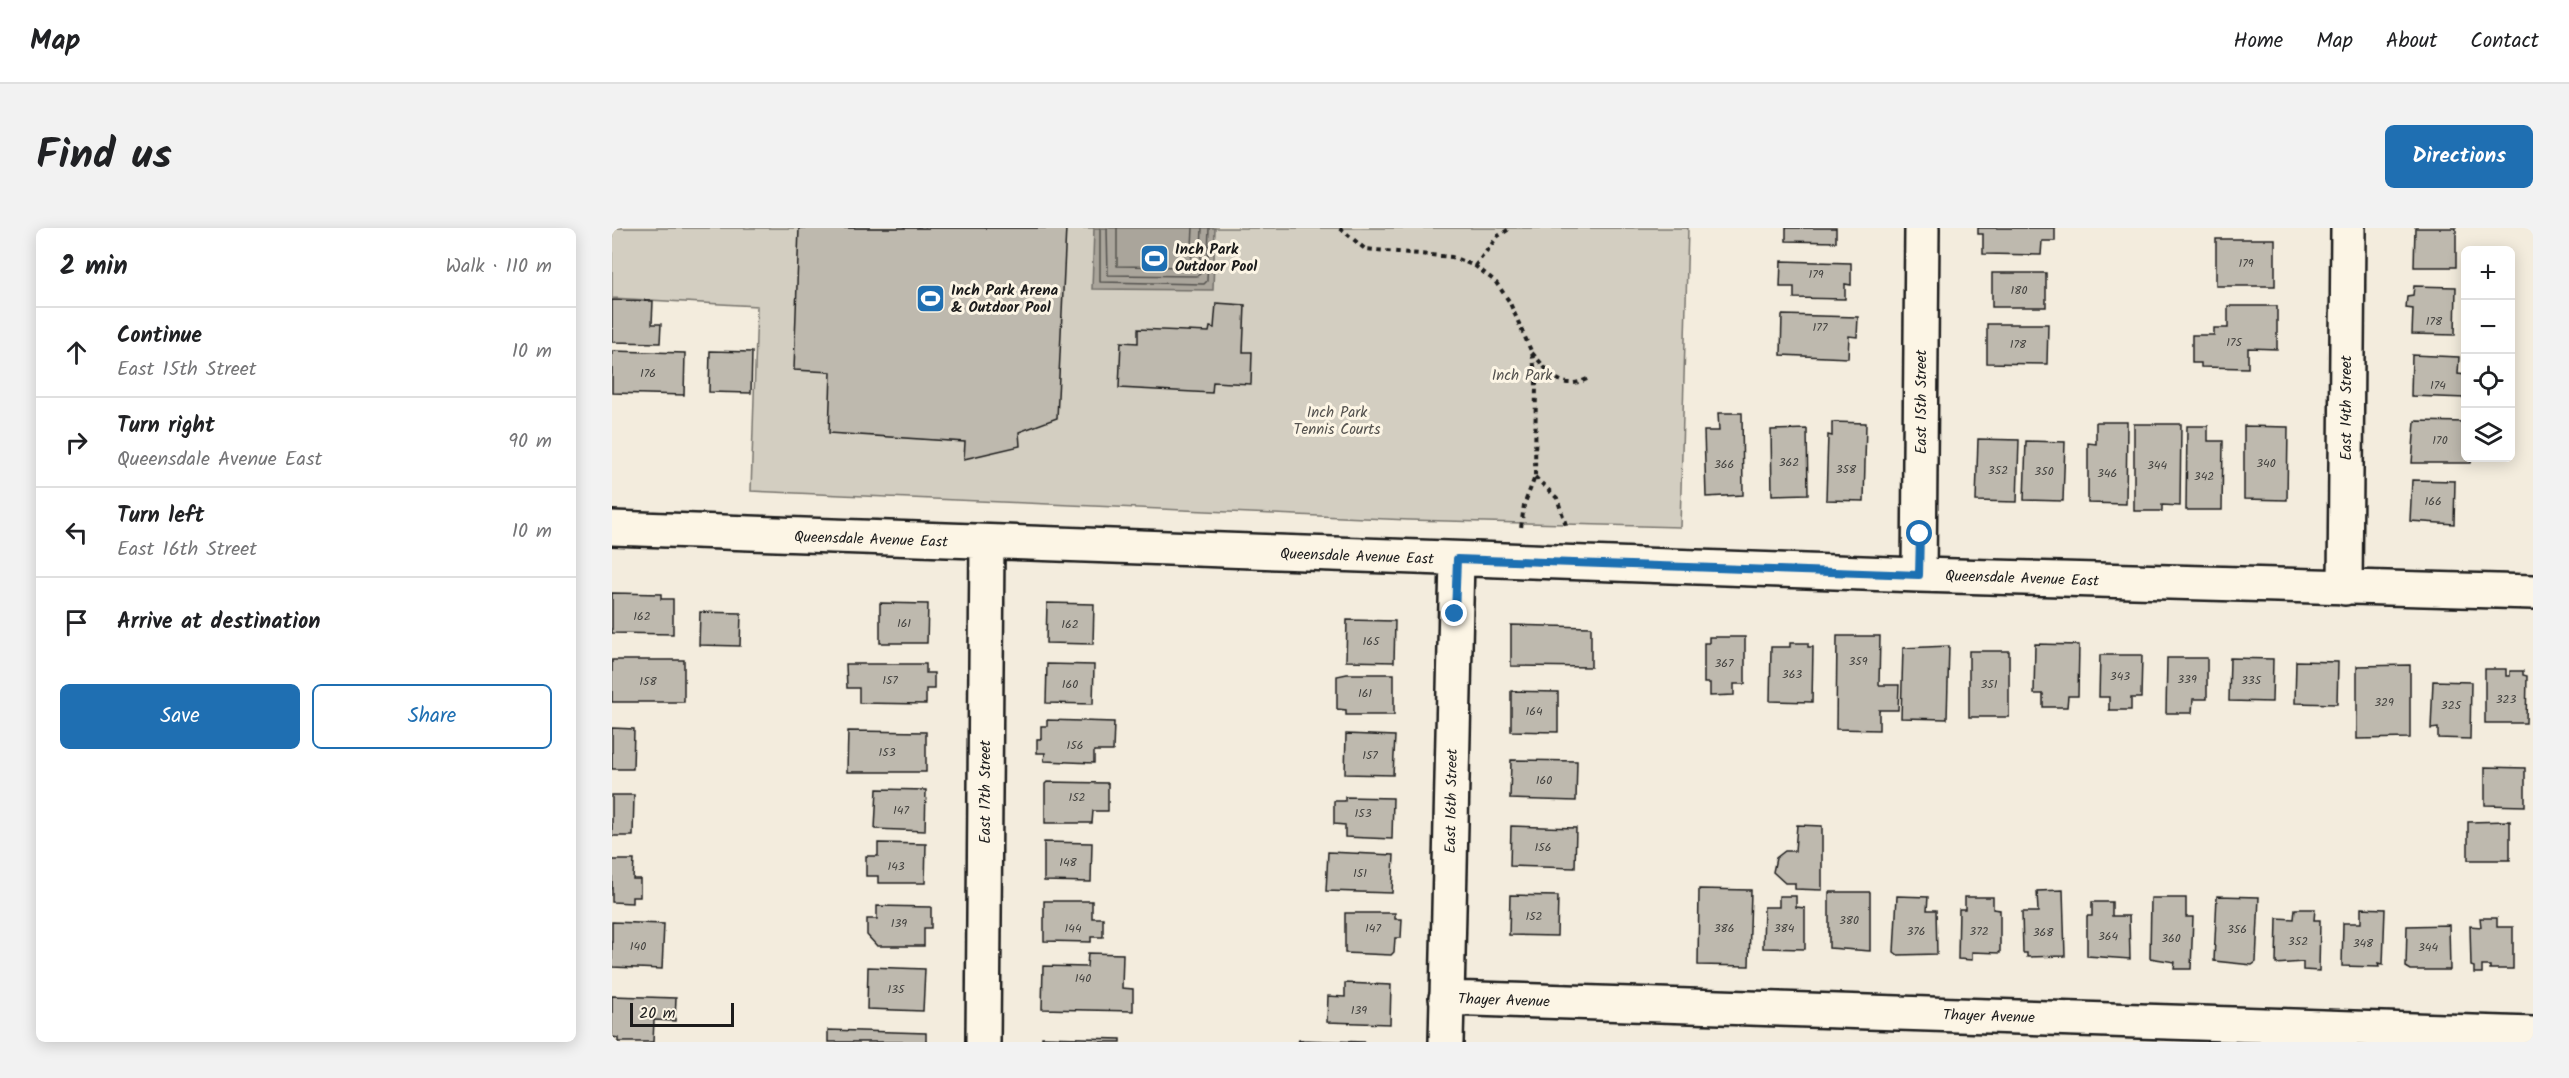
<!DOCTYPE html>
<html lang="en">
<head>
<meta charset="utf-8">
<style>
	:root { --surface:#fff; --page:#f2f2f2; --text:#202124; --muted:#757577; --line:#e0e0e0; --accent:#1f6fb2 }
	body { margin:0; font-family:Kalam,sans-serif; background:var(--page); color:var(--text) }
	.controls { position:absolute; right:18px; top:18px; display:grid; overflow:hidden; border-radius:9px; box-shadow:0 3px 15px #0003 }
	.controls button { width:54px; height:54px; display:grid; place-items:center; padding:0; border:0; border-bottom:2px solid var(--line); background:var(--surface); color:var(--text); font:30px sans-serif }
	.scale { position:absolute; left:18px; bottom:15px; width:104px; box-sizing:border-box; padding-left:6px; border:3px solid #1c1c1c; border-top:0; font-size:16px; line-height:21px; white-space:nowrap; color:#1c1c1c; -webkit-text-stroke:4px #fcf5e5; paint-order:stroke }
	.stop { position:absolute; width:18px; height:18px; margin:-14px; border:4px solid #1f6fb2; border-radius:50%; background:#fff }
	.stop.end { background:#1f6fb2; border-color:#fff; box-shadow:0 2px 6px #0008 }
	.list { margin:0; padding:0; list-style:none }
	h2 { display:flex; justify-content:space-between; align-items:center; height:78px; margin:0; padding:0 24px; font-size:26px }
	h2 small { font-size:20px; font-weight:400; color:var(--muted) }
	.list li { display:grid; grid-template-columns:39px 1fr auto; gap:18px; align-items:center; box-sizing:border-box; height:90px; padding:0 24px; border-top:2px solid var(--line) }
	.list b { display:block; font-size:22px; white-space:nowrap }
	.list p { margin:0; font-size:20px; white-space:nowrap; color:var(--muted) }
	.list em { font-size:20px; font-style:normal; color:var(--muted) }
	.actions { display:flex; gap:12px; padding:18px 24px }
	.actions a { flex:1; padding:14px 0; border:2px solid var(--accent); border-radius:9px; text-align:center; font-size:21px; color:var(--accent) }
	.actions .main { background:var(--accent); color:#fff }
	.icon { flex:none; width:33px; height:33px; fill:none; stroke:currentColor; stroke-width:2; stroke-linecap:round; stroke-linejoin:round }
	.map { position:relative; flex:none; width:1921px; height:814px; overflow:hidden; border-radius:9px }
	header { display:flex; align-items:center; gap:36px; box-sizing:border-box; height:84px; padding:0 30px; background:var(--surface); border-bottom:2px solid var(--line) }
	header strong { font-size:28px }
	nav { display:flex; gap:33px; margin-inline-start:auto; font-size:21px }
	.intro { display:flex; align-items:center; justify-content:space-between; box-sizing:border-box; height:144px; padding:0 36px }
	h1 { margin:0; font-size:42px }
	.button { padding:15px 27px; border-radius:9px; background:var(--accent); color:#fff; font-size:21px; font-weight:700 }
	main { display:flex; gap:36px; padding:0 36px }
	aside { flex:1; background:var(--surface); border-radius:9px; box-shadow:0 3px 15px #0003 }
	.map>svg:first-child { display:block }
</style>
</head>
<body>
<header>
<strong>Map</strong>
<nav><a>Home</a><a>Map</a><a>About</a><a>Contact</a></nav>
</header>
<div class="intro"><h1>Find us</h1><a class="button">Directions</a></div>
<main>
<aside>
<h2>2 min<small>Walk · 110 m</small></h2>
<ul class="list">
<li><svg class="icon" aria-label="ahead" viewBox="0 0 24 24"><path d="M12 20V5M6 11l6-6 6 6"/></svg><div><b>Continue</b><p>East 15th Street</p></div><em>10 m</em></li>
<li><svg class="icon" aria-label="right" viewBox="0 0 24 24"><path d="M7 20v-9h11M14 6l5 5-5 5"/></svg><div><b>Turn right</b><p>Queensdale Avenue East</p></div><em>90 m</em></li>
<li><svg class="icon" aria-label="left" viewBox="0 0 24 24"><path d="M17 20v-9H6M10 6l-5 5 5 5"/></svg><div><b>Turn left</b><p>East 16th Street</p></div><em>10 m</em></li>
<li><svg class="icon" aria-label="arrive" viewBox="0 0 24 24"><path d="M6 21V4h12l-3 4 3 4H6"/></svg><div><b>Arrive at destination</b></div></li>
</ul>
<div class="actions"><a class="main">Save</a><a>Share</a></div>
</aside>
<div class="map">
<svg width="1921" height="814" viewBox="0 0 1921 814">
	<rect width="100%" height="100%" fill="#f3ecdd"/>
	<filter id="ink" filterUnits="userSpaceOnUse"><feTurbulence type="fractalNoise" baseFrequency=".0167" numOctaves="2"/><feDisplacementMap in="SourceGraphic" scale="12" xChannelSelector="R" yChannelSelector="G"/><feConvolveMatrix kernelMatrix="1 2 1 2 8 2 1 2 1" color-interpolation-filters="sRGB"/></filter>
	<g filter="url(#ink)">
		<path fill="#d3cec1" stroke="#78756e" stroke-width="1.5" d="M 0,0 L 1076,0 L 1068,299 L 797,292 L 139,263 L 145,78 L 0,70 Z"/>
		<path fill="#aaa59b" stroke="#716e68" stroke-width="1.5" d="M 482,0 L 603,0 L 601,62 L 480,61 Z"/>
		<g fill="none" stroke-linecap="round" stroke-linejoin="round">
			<path stroke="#55534f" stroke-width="1.5" d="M 488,0 L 488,54 L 592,56 L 595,53 L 597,0
				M 495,0 L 496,47 L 585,48 L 588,46 L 590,0
				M 505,0 L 505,38 L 576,39 L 579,36 L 581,0"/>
		</g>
		<path fill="#beb9ae" stroke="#1c1c1c" stroke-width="1.5" d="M 187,0 L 454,0 L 445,190 L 407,204 L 408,218 L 352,231 L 353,214 L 217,205 L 219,144 L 182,142 Z
			M 1174,0 L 1224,0 L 1224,14 L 1174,13 Z
			M 1366,0 L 1443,0 L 1443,13 L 1430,13 L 1429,27 L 1371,26 L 1371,6 L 1366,6 Z
			M 1803,0 L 1844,0 L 1844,39 L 1802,39 Z
			M 1604,11 L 1663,11 L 1663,58 L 1604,58 Z
			M 1169,33 L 1239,35 L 1239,57 L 1233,56 L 1233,71 L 1182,70 L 1182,59 L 1168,59 Z
			M 1380,45 L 1434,45 L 1434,79 L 1380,79 Z
			M 1802,58 L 1844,59 L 1843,107 L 1800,106 L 1801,81 L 1794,80 L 1795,68 L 1801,67 Z
			M 0,72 L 41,73 L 40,96 L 49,96 L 48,115 L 0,114 Z
			M 604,75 L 633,77 L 631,124 L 640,124 L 639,156 L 601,154 L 600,165 L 507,160 L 509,114 L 526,115 L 526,101 L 597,104 L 598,99 L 602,100 Z
			M 1616,78 L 1665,78 L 1665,121 L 1636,120 L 1636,140 L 1589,139 L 1589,135 L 1580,135 L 1580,107 L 1602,107 L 1602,100 L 1616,100 Z
			M 1170,87 L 1246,89 L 1245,109 L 1237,108 L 1236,130 L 1169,127 Z
			M 1375,96 L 1436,96 L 1435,136 L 1375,135 Z
			M 0,123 L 73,125 L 72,167 L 0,165 Z
			M 98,123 L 140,124 L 139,165 L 97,164 Z
			M 1800,127 L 1847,129 L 1846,146 L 1854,147 L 1854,170 L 1799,168 Z
			M 1106,185 L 1130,185 L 1131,267 L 1094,269 L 1092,203 L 1107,203 Z
			M 1803,193 L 1854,194 L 1854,230 L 1860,230 L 1859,235 L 1800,235 Z
			M 1220,194 L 1254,195 L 1252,273 L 1214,272 L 1216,207 L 1220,208 Z
			M 1484,194 L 1515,194 L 1514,276 L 1476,275 L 1476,215 L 1484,216 Z
			M 1522,196 L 1569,196 L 1568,278 L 1550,277 L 1550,283 L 1522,283 Z
			M 1575,198 L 1596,198 L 1596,213 L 1611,213 L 1610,282 L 1574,282 Z
			M 1632,198 L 1676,199 L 1675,272 L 1632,271 Z
			M 1195,201 L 1196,266 L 1160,267 L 1159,202 Z
			M 1366,211 L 1407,212 L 1405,274 L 1364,273 Z
			M 1414,213 L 1453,214 L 1451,273 L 1412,272 Z
			M 1800,252 L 1843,253 L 1842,296 L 1798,293 Z
			M 0,365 L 49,366 L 49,371 L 61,371 L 61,406 L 0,405 Z
			M 268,375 L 316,376 L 315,415 L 268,415 Z
			M 435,375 L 482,376 L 481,416 L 434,415 Z
			M 88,384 L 129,385 L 128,418 L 87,417 Z
			M 735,392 L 783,393 L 782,434 L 734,433 Z
			M 899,397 L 979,399 L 979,439 L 899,438 Z
			M 1225,408 L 1268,408 L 1267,457 L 1287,457 L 1286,482 L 1267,482 L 1267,502 L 1224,501 Z
			M 1097,409 L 1133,409 L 1133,456 L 1122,456 L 1122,467 L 1098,468 L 1098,455 L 1092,455 L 1092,415 L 1097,415 Z
			M 1178,415 L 1196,415 L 1196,419 L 1201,419 L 1200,474 L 1158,473 L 1159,419 L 1178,419 Z
			M 1423,416 L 1467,417 L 1466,468 L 1456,468 L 1455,479 L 1431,479 L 1431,466 L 1422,466 Z
			M 1337,418 L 1335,491 L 1289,490 L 1291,420 Z
			M 1357,423 L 1397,423 L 1397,489 L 1357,489 Z
			M 1488,427 L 1530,427 L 1529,470 L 1519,470 L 1519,482 L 1497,482 L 1497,469 L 1487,469 Z
			M 1555,430 L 1595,430 L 1595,471 L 1581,471 L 1580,485 L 1554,485 Z
			M 1618,430 L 1661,431 L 1660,474 L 1617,473 Z
			M 0,432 L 72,432 L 72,474 L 0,474 Z
			M 1684,433 L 1726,434 L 1725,476 L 1683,475 Z
			M 234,436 L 314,436 L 314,445 L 322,445 L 322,461 L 314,461 L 314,476 L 247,475 L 247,460 L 235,460 Z
			M 435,436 L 482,437 L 481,476 L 434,475 Z
			M 1798,437 L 1798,510 L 1745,511 L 1745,438 Z
			M 1873,441 L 1894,441 L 1894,448 L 1898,448 L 1898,443 L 1911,443 L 1911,447 L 1915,448 L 1914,495 L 1873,495 Z
			M 735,446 L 782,446 L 782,487 L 734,487 L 734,482 L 725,481 L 725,448 Z
			M 1821,453 L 1859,454 L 1858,511 L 1826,510 L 1826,500 L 1819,501 Z
			M 899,463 L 946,464 L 946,504 L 899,503 Z
			M 435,492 L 502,494 L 501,523 L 482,523 L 482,535 L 432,533 L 433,525 L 425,525 L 425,511 L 429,511 L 429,498 L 435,498 Z
			M 0,500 L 22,501 L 21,541 L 0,541 Z
			M 236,503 L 314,504 L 314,544 L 235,544 Z
			M 734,506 L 783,508 L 781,547 L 733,546 Z
			M 899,532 L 965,533 L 964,573 L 898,571 Z
			M 1873,539 L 1913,540 L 1913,578 L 1873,577 Z
			M 435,554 L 496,555 L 496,583 L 481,583 L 480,595 L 433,595 L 433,556 Z
			M 265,561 L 314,562 L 313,603 L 263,601 Z
			M 0,567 L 22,567 L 21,608 L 0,608 Z
			M 733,569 L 781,570 L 780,611 L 733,609 L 733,597 L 722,596 L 722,573 L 733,573 Z
			M 1898,593 L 1898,632 L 1856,632 L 1856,594 Z
			M 1185,597 L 1210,598 L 1210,662 L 1183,661 L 1183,655 L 1173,655 L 1161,644 L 1164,630 L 1173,623 L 1183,623 Z
			M 899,598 L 964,600 L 963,640 L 898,638 Z
			M 432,614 L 480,615 L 479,654 L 432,653 Z
			M 266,615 L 314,616 L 313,655 L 266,655 L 266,648 L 254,648 L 254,628 L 266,628 Z
			M 716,624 L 782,627 L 780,665 L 714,663 Z
			M 0,632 L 22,632 L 21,651 L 28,651 L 28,669 L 20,669 L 20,675 L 0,674 Z
			M 1087,661 L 1139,662 L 1137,738 L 1086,737 Z
			M 1451,662 L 1453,728 L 1415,729 L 1415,725 L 1411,725 L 1410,684 L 1426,684 L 1425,663 Z
			M 1217,664 L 1258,664 L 1258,723 L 1217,720 Z
			M 898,667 L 946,668 L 945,708 L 897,707 Z
			M 1167,668 L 1184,668 L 1184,679 L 1193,680 L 1193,721 L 1151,720 L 1152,679 L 1167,679 Z
			M 1285,668 L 1316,669 L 1315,682 L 1324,682 L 1325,726 L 1286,727 L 1282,724 Z
			M 1605,668 L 1647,669 L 1644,734 L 1640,737 L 1602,733 Z
			M 1353,669 L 1381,669 L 1381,681 L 1388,682 L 1388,725 L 1360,724 L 1360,732 L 1346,731 L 1347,681 L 1353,681 Z
			M 1539,670 L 1574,670 L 1574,689 L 1581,689 L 1579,741 L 1562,741 L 1563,734 L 1538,730 Z
			M 432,673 L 480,673 L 480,690 L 491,690 L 491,709 L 479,709 L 479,714 L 432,713 Z
			M 1480,674 L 1500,674 L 1500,688 L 1517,688 L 1518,731 L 1475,728 L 1475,688 L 1480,688 Z
			M 265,678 L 319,679 L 319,700 L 312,700 L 312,718 L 265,718 L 255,707 L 255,691 L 265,691 Z
			M 1749,680 L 1773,681 L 1771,736 L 1766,735 L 1767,739 L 1730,738 L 1731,695 L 1749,695 Z
			M 1683,681 L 1703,681 L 1702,692 L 1708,692 L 1707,743 L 1691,742 L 1691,734 L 1664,736 L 1665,690 L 1682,691 Z
			M 733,685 L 783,685 L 783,691 L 790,691 L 789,710 L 783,710 L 782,724 L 779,727 L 733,725 Z
			M 1868,690 L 1885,690 L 1885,699 L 1901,699 L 1901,741 L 1878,741 L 1878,738 L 1870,738 L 1870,745 L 1862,745 L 1862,739 L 1859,738 L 1858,698 L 1869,699 Z
			M 0,694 L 52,696 L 50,741 L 0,739 Z
			M 1837,697 L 1838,742 L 1799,742 L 1794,739 L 1795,698 Z
			M 476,725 L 511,726 L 510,760 L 521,761 L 521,783 L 430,781 L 431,738 L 475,739 Z
			M 256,739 L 313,741 L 311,783 L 255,781 Z
			M 733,755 L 779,757 L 778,796 L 715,794 L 716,768 L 733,769 Z
			M 0,768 L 64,770 L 63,793 L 42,792 L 41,814 L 6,814 L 6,810 L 0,809 Z
			M 216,802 L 314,805 L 314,814 L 216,814 Z
			M 430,809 L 509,811 L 509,814 L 430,814 Z
			M 687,812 L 753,814 L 686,814 Z"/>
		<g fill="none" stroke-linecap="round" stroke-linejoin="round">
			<defs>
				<path id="minor" d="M 0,300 L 1307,347 L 1921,364
					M 1307,347 L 1310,0
					M 1733,360 L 1736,0
					M 834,770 L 1921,806
					M 371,814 L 375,315
					M 834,814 L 845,331"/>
			</defs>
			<use href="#minor" stroke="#1c1c1c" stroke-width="38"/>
			<path stroke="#1c1c1c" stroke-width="4" stroke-dasharray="4.5 4.5" stroke-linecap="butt" d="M 728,0 L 753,21 L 840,29 L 863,38 L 883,53 L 897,73 L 920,125 L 924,150 L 923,249 L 912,277 L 909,300
				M 863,38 L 886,8 L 899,0
				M 920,125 C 938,144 947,164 975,151
				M 923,249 L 945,270 L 955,300"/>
			<use href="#minor" stroke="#fcf5e5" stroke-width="33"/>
		</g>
	</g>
	<g fill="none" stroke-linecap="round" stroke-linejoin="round" filter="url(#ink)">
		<path stroke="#1f6fb2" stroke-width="8" d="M 843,386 L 845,331 L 1307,347 L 1308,306"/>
	</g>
	<defs>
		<symbol id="stadium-square" viewBox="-11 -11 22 22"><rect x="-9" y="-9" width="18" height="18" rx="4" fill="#1f6fb2" stroke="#fcf5e5"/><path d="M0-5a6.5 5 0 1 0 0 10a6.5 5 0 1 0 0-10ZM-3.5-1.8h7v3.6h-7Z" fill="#fff"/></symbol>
	</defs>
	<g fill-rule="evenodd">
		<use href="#stadium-square" x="526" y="14" width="33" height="33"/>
		<use href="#stadium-square" x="302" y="54" width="33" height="33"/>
	</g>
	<g text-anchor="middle" stroke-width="6" stroke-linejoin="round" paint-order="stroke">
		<g font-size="12" fill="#444340">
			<text x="1634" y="39">179</text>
			<text x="1204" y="50">179</text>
			<text x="1407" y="66">180</text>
			<text x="1822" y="97">178</text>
			<text x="1208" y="103">177</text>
			<text x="1622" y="118">175</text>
			<text x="1406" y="120">178</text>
			<text x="36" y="149">176</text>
			<text x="1826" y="161">174</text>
			<text x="1828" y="216">170</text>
			<text x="1177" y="238">362</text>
			<text x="1654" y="239">340</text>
			<text x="1112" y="240">366</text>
			<text x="1545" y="241">344</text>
			<text x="1234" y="245">358</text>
			<text x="1386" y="246">352</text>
			<text x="1432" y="247">350</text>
			<text x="1495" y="249">346</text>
			<text x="1592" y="252">342</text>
			<text x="1821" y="277">166</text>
			<text x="30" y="392">162</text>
			<text x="292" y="399">161</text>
			<text x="458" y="400">162</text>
			<text x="759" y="417">165</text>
			<text x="1246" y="437">359</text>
			<text x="1112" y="439">367</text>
			<text x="1180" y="450">363</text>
			<text x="1508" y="452">343</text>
			<text x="1575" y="455">339</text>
			<text x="278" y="456">157</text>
			<text x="1639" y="456">335</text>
			<text x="36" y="457">158</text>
			<text x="458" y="460">160</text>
			<text x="1377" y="460">351</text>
			<text x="753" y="469">161</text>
			<text x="1894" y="475">323</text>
			<text x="1772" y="478">329</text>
			<text x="1839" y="481">325</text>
			<text x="922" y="487">164</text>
			<text x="463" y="521">156</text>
			<text x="275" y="528">153</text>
			<text x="758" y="531">157</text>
			<text x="932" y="556">160</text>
			<text x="465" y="573">152</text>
			<text x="289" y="586">147</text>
			<text x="751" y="589">153</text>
			<text x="931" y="623">156</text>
			<text x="456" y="638">148</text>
			<text x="284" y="642">143</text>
			<text x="748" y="649">151</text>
			<text x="922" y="692">152</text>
			<text x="1237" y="696">380</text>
			<text x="287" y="699">139</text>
			<text x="461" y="704">144</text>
			<text x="761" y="704">147</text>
			<text x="1112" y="704">386</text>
			<text x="1172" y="704">384</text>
			<text x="1625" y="705">356</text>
			<text x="1304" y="707">376</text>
			<text x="1367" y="707">372</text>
			<text x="1431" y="708">368</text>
			<text x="1496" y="712">364</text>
			<text x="1559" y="714">360</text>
			<text x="1686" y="717">352</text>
			<text x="1751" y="719">348</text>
			<text x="26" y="722">140</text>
			<text x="1816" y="723">344</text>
			<text x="471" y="754">140</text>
			<text x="284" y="765">135</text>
			<text x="747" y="786">139</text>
		</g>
		<g font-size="15" font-weight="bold" fill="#1c1c1c" stroke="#fcf5e5" text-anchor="start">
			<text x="563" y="26">Inch Park<tspan x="563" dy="17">Outdoor Pool</tspan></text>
			<text x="339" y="67">Inch Park Arena<tspan x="339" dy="17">&amp; Outdoor Pool</tspan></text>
		</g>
		<g font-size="15" fill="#53514e" stroke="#fcf5e5">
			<text x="910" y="152">Inch Park</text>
			<text x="725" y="189">Inch Park<tspan x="725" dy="17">Tennis Courts</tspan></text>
		</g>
		<g font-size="15" fill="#1c1c1c" stroke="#fcf5e5">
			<text transform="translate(1309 174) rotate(-90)" y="5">East 15th Street</text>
			<text transform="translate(1734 180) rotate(-90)" y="5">East 14th Street</text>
			<text transform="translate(259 311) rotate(2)" y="5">Queensdale Avenue East</text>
			<text transform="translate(745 328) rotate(2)" y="5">Queensdale Avenue East</text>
			<text transform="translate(1410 350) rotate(2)" y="5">Queensdale Avenue East</text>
			<text transform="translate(373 564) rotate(-90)" y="5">East 17th Street</text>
			<text transform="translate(839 573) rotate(-89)" y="5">East 16th Street</text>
			<text transform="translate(892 772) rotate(2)" y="5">Thayer Avenue</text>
			<text transform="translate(1377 788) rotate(2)" y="5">Thayer Avenue</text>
		</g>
	</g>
</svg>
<div class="controls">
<button>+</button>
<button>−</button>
<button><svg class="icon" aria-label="locate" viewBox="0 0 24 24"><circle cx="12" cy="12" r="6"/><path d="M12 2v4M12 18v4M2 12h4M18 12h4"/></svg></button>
<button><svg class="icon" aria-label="layers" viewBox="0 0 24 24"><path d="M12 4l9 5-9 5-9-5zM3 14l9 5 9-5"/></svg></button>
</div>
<div class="scale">20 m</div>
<div class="stop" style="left:1308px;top:306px"></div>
<div class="stop end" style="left:843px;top:386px"></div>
</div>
</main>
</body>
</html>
